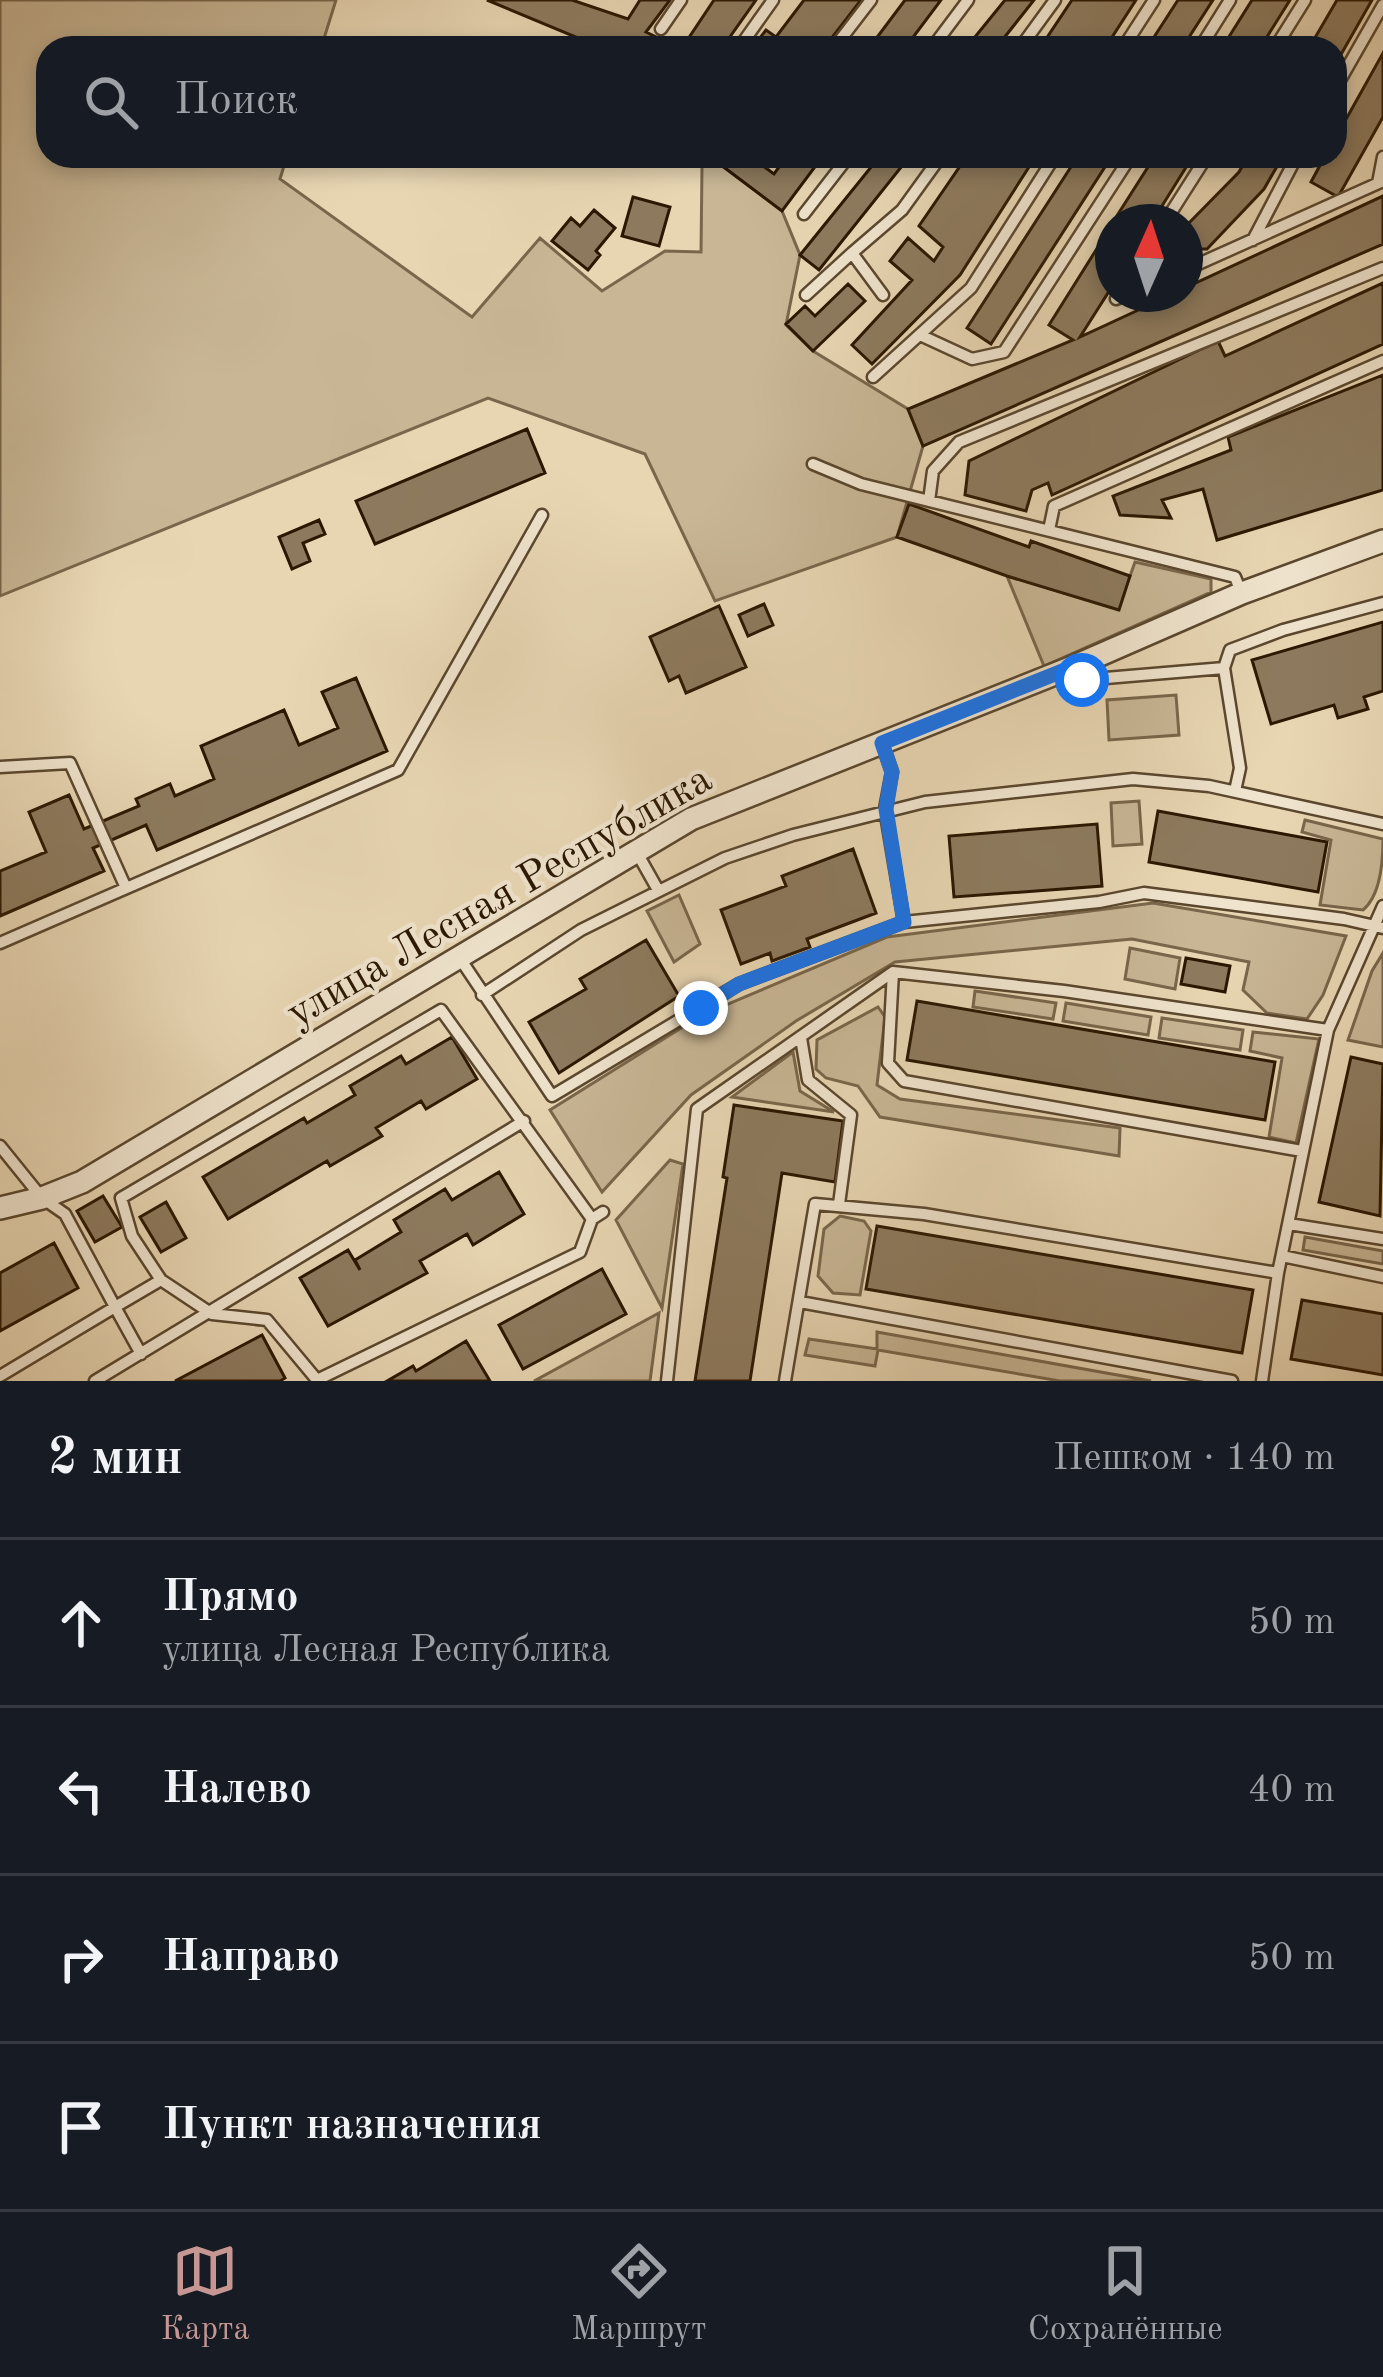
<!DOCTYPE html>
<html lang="ru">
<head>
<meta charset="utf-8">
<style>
	:root { --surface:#171b24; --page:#242831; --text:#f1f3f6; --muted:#9ea1a6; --line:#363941; --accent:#c59692 }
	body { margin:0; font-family:"Old Standard TT",serif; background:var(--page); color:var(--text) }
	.compass { position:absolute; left:1095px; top:204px; width:108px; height:108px; border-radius:50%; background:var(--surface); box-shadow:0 6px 18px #0003; rotate:3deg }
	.stop { position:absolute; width:36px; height:36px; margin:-27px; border:9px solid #1a73e8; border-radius:50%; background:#fff }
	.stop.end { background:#1a73e8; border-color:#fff; box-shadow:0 3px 12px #0008 }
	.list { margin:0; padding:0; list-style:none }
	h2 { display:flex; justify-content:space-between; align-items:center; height:156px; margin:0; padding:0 48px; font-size:51px }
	h2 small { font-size:39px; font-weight:400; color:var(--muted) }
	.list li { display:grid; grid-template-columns:78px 1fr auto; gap:36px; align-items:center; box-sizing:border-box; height:168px; padding:0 48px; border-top:3px solid var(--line) }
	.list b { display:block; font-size:45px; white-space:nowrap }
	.list p { margin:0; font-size:39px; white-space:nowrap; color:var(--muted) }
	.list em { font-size:39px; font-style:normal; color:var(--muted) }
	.icon { flex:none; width:66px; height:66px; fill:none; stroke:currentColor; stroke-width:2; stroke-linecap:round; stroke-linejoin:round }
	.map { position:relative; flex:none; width:1383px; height:1381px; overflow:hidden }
	.search { position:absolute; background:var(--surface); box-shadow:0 6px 18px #0003; left:36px; right:36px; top:36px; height:132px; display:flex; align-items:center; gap:30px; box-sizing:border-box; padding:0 42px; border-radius:36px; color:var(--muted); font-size:45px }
	.sheet { height:828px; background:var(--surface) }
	nav { display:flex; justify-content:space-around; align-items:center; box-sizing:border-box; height:168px; border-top:3px solid var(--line); background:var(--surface); font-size:33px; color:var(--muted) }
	nav a { display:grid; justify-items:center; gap:6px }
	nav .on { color:var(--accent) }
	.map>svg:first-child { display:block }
</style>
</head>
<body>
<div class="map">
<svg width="1383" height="1381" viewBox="0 0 1383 1381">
	<rect width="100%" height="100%" fill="#e8d6b3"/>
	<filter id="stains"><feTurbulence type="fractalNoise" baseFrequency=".00167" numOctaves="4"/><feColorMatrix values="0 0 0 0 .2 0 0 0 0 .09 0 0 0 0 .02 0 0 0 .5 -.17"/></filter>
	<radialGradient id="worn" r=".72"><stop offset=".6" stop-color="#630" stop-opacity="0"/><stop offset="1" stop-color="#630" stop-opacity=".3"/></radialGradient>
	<path fill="#c8b695" stroke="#79664b" stroke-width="3" d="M 0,0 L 336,0 L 321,48 L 48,48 L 48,156 L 287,156 L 280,179 L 472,317 L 540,238 L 602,291 L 665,251 L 701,252 L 702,166 L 705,156 L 709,156 L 782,211 L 800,255 L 786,325 L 813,351 L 908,409 L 923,446 L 897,537 L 715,601 L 645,454 L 488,398 L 0,596 Z
		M 1135,562 L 1211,579 L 1211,592 L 1044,666 L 1007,576 L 1118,610 Z
		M 1176,695 L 1179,735 L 1109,740 L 1107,700 Z
		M 1139,801 L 1142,844 L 1113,846 L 1111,803 Z
		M 1305,820 L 1383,839 C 1383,862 1381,895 1363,910 L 1320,905 L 1331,840 L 1302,832 Z
		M 679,895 L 700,944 L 674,962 L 647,911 Z
		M 1153,903 L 1346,936 L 1323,995 L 1307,1019 L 1267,1013 L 1243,990 L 1249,962 L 1132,939 L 895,962 L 796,1021 L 691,1095 L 602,1192 L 550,1110 L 702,1015 L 887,937 Z
		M 1130,948 L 1180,958 L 1175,989 L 1125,979 Z
		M 1383,953 L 1383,1047 L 1348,1040 L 1372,971 Z
		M 975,991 L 1056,1003 L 1053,1019 L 973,1007 Z
		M 1066,1003 L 1151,1017 L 1148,1035 L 1063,1021 Z
		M 878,1007 L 885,1017 L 877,1085 L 900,1099 L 1120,1128 L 1119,1156 L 880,1117 L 858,1086 L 826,1078 L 816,1069 L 817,1040 Z
		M 1162,1018 L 1243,1030 L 1240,1050 L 1159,1038 Z
		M 1253,1032 L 1319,1039 L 1296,1143 L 1269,1137 L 1282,1058 L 1250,1051 Z
		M 793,1052 L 800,1091 L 834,1112 L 732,1097 Z
		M 670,1160 L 683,1164 L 662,1308 L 616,1220 Z
		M 840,1216 L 864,1221 L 871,1231 L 860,1295 L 833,1293 L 818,1276 L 824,1229 Z
		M 1305,1237 L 1383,1251 L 1383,1264 L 1303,1250 Z
		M 659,1313 L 650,1381 L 534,1381 Z
		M 877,1332 L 1151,1381 L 1060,1381 L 878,1350 L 875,1366 L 805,1355 L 809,1339 L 877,1349 Z"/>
	<path fill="#8d7a5e" stroke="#2a1701" stroke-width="3" d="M 487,0 L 572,0 L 628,19 L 640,0 L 670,0 L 646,32 L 679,48 L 602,48 Z
		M 714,0 L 756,0 L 722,48 L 682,48 Z
		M 804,0 L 861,0 L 824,48 L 752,48 L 766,30 L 776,37 Z
		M 905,0 L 941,0 L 905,48 L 869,48 Z
		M 1005,0 L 1034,0 L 996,48 L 966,48 Z
		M 1072,0 L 1136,0 L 1105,48 L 1040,48 Z
		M 1178,0 L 1213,0 L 1182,48 L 1147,48 Z
		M 1252,0 L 1290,0 L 1260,48 L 1222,48 Z
		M 1337,0 L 1372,0 L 1335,65 L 1335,48 L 1309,48 Z
		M 1383,53 L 1383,117 L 1338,197 L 1311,182 L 1325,156 L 1335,156 L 1335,139 Z
		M 709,156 L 750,156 L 774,174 L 787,156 L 823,156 L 782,211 Z
		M 880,156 L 910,156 L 819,270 L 800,255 Z
		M 967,156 L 1036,156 L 960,275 L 872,364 L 852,345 L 912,280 L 890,261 L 908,238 L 934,261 L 943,247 L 919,226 Z
		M 1078,156 L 1112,156 L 991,344 L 967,328 Z
		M 1155,156 L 1193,156 L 1152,222 L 1113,222 Z
		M 1248,156 L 1283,156 L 1264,189 L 1207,249 L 1191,249 L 1185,243 L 1185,227 L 1239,172 Z
		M 1383,196 L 1383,244 L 923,446 L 908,409 L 1073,340 L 1049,325 L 1113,223 L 1113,285 L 1080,337 L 1173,294 L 1185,294 L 1185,288 Z
		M 633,197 L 670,207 L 659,246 L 622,236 Z
		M 594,210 L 615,228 L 596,251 L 600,255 L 588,270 L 552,241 L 571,218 L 580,226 Z
		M 1383,283 L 1383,344 L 1052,495 L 1048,483 L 1032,490 L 1026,511 L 965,495 L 969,461 L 1218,341 L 1225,356 Z
		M 848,284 L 865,301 L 813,351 L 786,324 L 805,306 L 815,316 Z
		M 1383,375 L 1383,490 L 1217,540 L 1203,489 L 1162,500 L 1171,518 L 1120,515 L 1113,496 L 1231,450 L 1228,437 Z
		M 527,429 L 545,473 L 375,544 L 356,501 Z
		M 909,504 L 1029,547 L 1031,541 L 1130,576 L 1119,610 L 1007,576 L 897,537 Z
		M 319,520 L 325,534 L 303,543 L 310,561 L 292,569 L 279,537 Z
		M 764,604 L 773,625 L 748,636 L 739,615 Z
		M 719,606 L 746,667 L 686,693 L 679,676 L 669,681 L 650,637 Z
		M 1383,622 L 1383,691 L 1364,697 L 1368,709 L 1338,718 L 1334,705 L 1271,724 L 1252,660 Z
		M 356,678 L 387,751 L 157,850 L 146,825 L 93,848 L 104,871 L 0,916 L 0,871 L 46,852 L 29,812 L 69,795 L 84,829 L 139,806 L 136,799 L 170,784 L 175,796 L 214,779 L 201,746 L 284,710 L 299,745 L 338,728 L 322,692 Z
		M 1158,811 L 1327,842 L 1318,892 L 1149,862 Z
		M 1097,824 L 1102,886 L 954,897 L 949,836 Z
		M 853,849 L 876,913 L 807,939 L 810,947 L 772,961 L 770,953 L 741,964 L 721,910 L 786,886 L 782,876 Z
		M 646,940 L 679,996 L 559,1073 L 529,1022 L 586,989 L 580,979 Z
		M 1186,958 L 1230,966 L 1225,992 L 1181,984 Z
		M 917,1001 L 1275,1062 L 1265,1120 L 907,1060 Z
		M 452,1037 L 477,1079 L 426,1109 L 421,1101 L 376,1128 L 382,1136 L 330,1166 L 327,1161 L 228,1219 L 203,1177 L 304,1118 L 307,1123 L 355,1095 L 350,1086 L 401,1056 L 406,1064 Z
		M 1351,1057 L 1383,1064 L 1380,1216 L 1319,1202 Z
		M 734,1105 L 843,1121 L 835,1182 L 782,1173 L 750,1381 L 695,1381 L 727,1178 L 723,1177 Z
		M 499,1172 L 524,1214 L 473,1245 L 467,1234 L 420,1261 L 427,1273 L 328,1326 L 300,1278 L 348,1250 L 360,1270 L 355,1260 L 401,1232 L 394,1220 L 445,1189 L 452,1200 Z
		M 103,1196 L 122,1227 L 95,1242 L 77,1211 Z
		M 166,1202 L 186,1238 L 161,1252 L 140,1217 Z
		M 877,1226 L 1253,1290 L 1242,1353 L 866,1289 Z
		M 54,1243 L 78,1288 L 0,1331 L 0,1273 Z
		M 602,1269 L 626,1314 L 523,1369 L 499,1325 Z
		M 1302,1300 L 1383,1314 L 1383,1375 L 1291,1359 Z
		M 262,1335 L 285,1378 L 280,1381 L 175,1381 Z
		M 466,1341 L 490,1381 L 387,1381 L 413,1366 L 416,1371 Z"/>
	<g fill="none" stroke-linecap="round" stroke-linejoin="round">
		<defs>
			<path id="service" d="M 661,29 L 681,0
				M 739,48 L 773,0
				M 834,48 L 871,0
				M 932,48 L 968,0
				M 1020,48 L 1055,0
				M 1123,48 L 1154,0
				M 1200,48 L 1230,0
				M 1275,48 L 1305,0
				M 1335,89 L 1383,5
				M 767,156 L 768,161
				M 1378,183 L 1383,157
				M 804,214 L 849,156
				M 1165,222 L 1207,156
				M 1253,240 L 1297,156
				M 852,253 L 902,210 L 941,156
				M 1185,270 L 1383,181
				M 1119,294 L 1116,299 L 1128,294
				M 806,295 L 852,253 L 883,295
				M 920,335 L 972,359 L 1004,352 L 1131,156
				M 873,377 L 971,288 L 1055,156
				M 813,464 L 861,484 L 1235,577 L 1241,592
				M 929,501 L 933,471 L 959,442 L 1383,268
				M 1049,530 L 1054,506 L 1383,361
				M 1070,668 L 1082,680 L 1224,668 L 1240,768 L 1235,791
				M 1224,668 L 1230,650 L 1283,630 L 1383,603
				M 882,743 L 892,772 L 885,809 L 904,922
				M 0,767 L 70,763 L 126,888
				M 636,851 L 658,890
				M 0,943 L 398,770 L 542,515
				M 459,957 L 552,1096 L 739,984 L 904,922 L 1099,902 L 1144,893 L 1344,919 L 1383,928
				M 893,972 L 888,1063 L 904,1081 L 1302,1151
				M 482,995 L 581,930 L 725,858 L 793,835 L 925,802 L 1133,779 L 1209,786 L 1383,824
				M 801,1038 L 808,1080 L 851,1115 L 839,1204
				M 0,1146 L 42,1198 L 65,1214 L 115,1307 L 161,1280 L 132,1236 L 121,1198 L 441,1010 L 592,1219 L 603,1212
				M 1289,1224 L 1383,1239
				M 1282,1256 L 1383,1277
				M 161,1280 L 212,1314 L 267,1320 L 317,1380 L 580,1252 L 592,1219
				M 800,1302 L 1232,1381
				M 0,1376 L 115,1307 L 141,1354
				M 95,1381 L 524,1121
				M 667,1381 L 697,1109 L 893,972 L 1064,991 L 1328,1030
				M 785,1381 L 815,1204 L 924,1214 L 1278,1273
				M 1262,1381 L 1278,1273 L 1328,1030 L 1383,906"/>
			<path id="minor" d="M 0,1208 L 42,1198 L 82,1182 L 691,819 L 1070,668 L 1242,593 L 1383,541"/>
		</defs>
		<use href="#service" stroke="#5a472e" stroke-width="15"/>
		<use href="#minor" stroke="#5a472e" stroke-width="26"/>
		<use href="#service" stroke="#f0e4ce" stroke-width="10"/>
		<use href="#minor" stroke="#f0e4ce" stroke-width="21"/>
	</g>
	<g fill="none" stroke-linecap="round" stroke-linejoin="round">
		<path stroke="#1a73e8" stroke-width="15" d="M 701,1008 L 739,984 L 904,922 L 886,809 L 892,772 L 882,743 L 1070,668 L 1082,680"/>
	</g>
	<g text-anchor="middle" stroke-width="9" stroke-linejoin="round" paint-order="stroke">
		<g font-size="42" fill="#2a1701" stroke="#f0e4ce">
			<text transform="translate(498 894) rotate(-30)" y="15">улица Лесная Республика</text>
		</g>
	</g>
	<rect width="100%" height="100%" filter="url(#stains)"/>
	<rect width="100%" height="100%" fill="url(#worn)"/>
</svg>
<svg class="compass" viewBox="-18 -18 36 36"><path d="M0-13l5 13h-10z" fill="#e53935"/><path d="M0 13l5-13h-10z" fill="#9ea1a6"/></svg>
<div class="stop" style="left:1082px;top:680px"></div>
<div class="stop end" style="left:701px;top:1008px"></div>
<div class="search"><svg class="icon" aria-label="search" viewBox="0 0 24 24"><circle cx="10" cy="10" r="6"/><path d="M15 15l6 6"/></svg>Поиск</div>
</div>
<section class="sheet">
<h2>2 мин<small>Пешком · 140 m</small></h2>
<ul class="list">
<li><svg class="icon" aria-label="ahead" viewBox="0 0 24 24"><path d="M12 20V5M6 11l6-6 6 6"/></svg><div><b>Прямо</b><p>улица Лесная Республика</p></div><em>50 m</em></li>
<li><svg class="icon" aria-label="left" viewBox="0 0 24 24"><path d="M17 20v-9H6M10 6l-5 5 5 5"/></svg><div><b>Налево</b></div><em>40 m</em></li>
<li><svg class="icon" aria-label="right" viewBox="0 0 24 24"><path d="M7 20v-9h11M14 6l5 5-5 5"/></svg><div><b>Направо</b></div><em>50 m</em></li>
<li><svg class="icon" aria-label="arrive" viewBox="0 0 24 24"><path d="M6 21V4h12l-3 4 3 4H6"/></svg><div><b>Пункт назначения</b></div></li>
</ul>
</section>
<nav>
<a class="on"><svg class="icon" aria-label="map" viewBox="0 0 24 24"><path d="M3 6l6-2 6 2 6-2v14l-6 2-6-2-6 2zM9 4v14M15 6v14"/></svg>Карта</a>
<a><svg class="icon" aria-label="directions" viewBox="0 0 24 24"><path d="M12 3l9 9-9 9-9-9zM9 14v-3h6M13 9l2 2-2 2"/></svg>Маршрут</a>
<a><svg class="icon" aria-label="saved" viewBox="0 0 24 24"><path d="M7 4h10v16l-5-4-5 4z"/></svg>Сохранённые</a>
</nav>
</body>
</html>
